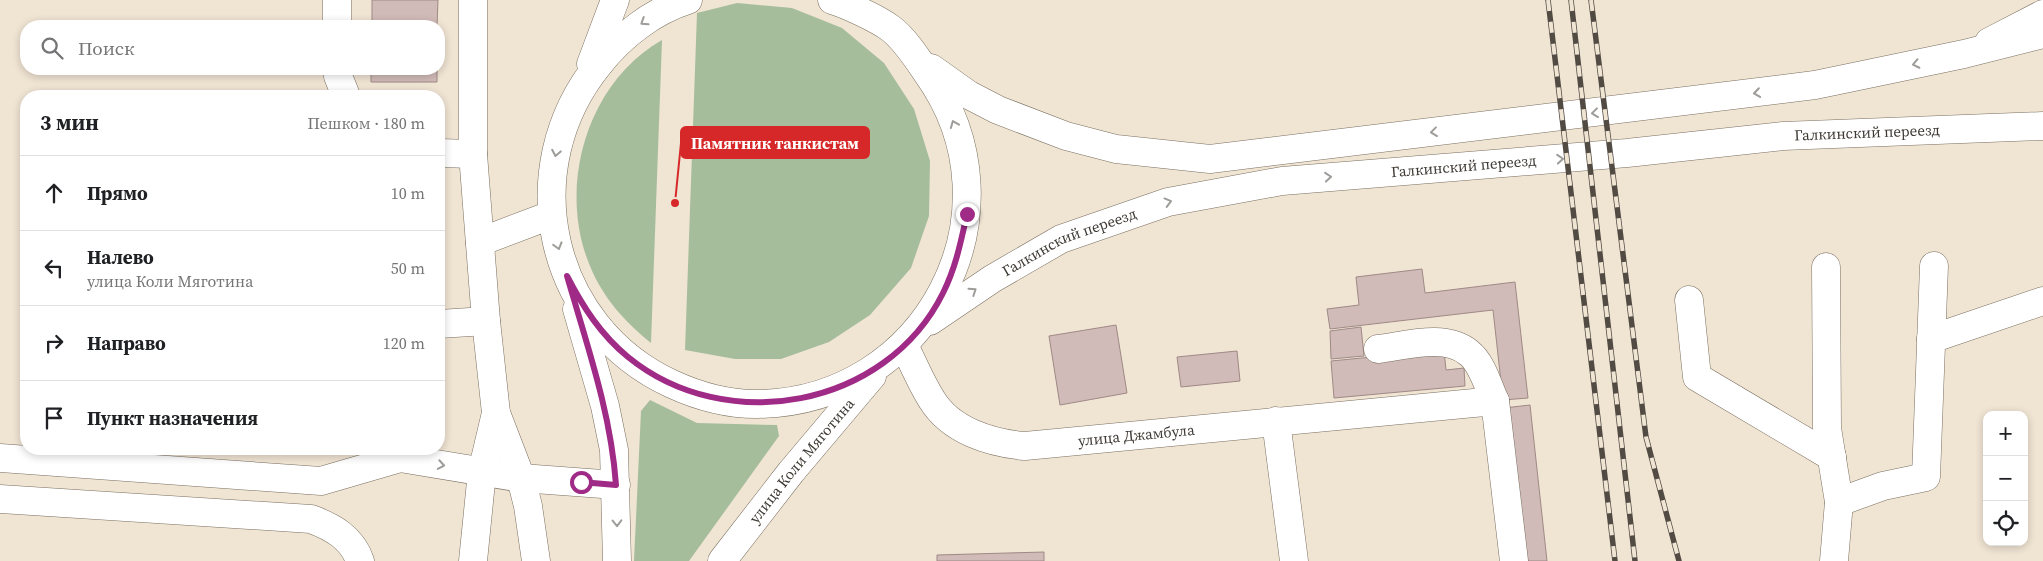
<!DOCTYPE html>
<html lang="ru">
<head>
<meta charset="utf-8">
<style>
	:root { --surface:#fff; --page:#f2f2f2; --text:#202124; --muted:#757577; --line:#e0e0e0 }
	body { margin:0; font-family:"Source Serif 4",serif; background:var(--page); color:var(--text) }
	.controls { position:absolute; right:15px; bottom:15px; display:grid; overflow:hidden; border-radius:10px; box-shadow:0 2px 8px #0003 }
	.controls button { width:45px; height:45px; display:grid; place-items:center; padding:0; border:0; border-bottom:1px solid var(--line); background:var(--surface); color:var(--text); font:25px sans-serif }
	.stop { position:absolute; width:15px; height:15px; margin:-11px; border:4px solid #9f2b87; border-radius:50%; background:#fff }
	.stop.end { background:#9f2b87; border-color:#fff; box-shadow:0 1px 5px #0008 }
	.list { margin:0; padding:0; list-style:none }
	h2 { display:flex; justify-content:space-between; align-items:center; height:65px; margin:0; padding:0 20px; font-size:21px }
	h2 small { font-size:16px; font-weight:400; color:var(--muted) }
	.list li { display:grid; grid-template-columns:32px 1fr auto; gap:15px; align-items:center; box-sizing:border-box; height:75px; padding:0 20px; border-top:1px solid var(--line) }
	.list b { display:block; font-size:19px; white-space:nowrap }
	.list p { margin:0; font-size:16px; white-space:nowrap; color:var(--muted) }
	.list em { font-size:16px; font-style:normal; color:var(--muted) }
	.icon { flex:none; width:28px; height:28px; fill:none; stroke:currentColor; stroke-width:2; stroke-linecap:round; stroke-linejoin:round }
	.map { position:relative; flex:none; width:2043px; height:561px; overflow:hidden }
	.search { position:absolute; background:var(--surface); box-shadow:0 2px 8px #0003; left:20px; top:20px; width:425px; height:55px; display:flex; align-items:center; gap:12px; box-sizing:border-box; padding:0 18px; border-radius:20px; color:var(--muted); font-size:19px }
	.panel { position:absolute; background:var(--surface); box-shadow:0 2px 8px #0003; left:20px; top:90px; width:425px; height:365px; border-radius:20px }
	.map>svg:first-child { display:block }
</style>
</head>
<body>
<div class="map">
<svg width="2043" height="561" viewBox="0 0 2043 561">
	<rect width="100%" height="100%" fill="#f0e4d3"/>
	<path fill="#a6bd9c" d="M 737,3 L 792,8 L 842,28 L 884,63 L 914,109 L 930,161 L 929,216 L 911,268 L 870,315 L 829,342 L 781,359 L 735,359 L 685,350 L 697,13 Z
		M 662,40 L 651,343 C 625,322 603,298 590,266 C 557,188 586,83 662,40 Z
		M 650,400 L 697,423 L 777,425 L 779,436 L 689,561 L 634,561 L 641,411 Z"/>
	<path fill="#d1bbb8" stroke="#9e8986" d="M 372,0 L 438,0 L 437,26 L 372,26 Z
		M 371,69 L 437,69 L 437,82 L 371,82 Z
		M 1422,269 L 1425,293 L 1515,282 L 1528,398 L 1503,400 L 1493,310 L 1330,329 L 1327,309 L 1359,305 L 1356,277 Z
		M 1116,325 L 1127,393 L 1060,405 L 1049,336 Z
		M 1361,327 L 1364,356 L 1331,359 L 1330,331 Z
		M 1444,350 L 1446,370 L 1464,368 L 1465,386 L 1334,398 L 1331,361 Z
		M 1237,351 L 1240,381 L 1181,387 L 1177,357 Z
		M 1530,405 L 1547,561 L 1522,561 L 1504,408 Z
		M 1044,552 L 1044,561 L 937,561 L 937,555 Z"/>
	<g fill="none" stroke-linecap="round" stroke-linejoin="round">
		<defs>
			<g id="minor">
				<path d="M 337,0 L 337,26"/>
				<path d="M 473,0 L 473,154 L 486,321 L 496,413 L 521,478 L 528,506 L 536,561"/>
				<path d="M 1989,42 L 2043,14"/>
				<path d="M 337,69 L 338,76 L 346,96"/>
				<path d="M 439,153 L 473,154"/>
				<path d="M 480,242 L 551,215"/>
				<path d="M 1826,267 L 1827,428 L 1839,502 L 1834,561"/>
				<path d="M 1689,300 L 1697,377 L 1832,457"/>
				<path d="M 439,324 L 486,321"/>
				<path d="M 1931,339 L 2043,301"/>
				<path id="s1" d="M 904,345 C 913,363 921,383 932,400 C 951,431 991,443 1025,446 L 1495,401 L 1514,561"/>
				<path d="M 1378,349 C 1405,346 1445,333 1469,353 C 1482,363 1488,386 1495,401"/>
				<path d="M 1276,421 L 1294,561"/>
				<path d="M 0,458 L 321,481 L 400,458 L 521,478 L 616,485"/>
				<path d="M 0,499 L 311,519 C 333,527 352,538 360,561"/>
				<path d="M 1839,502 L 1883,486 L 1926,477 L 1934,266"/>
				<path d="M 473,561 L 482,472 L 496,413"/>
			</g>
			<g id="major">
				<path d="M 688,0 C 653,11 621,36 599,64 C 513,169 548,327 672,384 C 698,396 727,404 756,404 C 927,403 1027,212 927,73 C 917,58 904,38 890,28 C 878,19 846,4 832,0"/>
				<path d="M 591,64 L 615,0"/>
				<path d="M 931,68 L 969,95 L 998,110 L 1066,136 L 1116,149 L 1210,159 L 1815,85 L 1964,54 L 2043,34"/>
				<path d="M 577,309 L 605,406 L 614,450 L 617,561"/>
				<path id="s2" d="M 930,321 L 992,279 L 1061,239 L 1168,202 L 1282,181 L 1627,153 L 1783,136 L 2043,126"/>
				<path id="s3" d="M 722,561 L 791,472 L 872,376"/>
			</g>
		</defs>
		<use href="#minor" stroke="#7a6f60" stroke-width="29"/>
		<use href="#major" stroke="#7a6f60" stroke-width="29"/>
		<use href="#minor" stroke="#fff" stroke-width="28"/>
		<use href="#major" stroke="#fff" stroke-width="28"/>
		<defs>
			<path id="rail" d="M 1548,0 L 1615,561
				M 1571,0 L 1635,561
				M 1591,0 L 1646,437 L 1679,561"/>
		</defs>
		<use href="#rail" stroke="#514b44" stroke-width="5.5"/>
		<use href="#rail" stroke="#f0e4d3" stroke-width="4" stroke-dasharray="11" stroke-linecap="butt"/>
	</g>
	<defs><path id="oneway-chevron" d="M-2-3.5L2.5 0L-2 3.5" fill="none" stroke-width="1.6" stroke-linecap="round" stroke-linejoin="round" transform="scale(1.25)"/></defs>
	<g stroke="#9e9c99">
		<use href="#oneway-chevron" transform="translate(644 22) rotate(147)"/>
		<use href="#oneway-chevron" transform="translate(1916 64) rotate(168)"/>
		<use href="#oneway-chevron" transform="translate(1757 93) rotate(172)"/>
		<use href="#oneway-chevron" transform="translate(1595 113) rotate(173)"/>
		<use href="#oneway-chevron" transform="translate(954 124) rotate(-112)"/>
		<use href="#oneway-chevron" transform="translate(1434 132) rotate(173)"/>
		<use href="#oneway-chevron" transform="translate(556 153) rotate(101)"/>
		<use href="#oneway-chevron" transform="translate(1560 159) rotate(-5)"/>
		<use href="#oneway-chevron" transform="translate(1328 177) rotate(-5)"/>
		<use href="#oneway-chevron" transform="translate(1168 202) rotate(-15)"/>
		<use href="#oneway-chevron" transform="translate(558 246) rotate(74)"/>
		<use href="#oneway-chevron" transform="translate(973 291) rotate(-34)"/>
		<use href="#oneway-chevron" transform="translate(441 465) rotate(10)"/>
		<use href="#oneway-chevron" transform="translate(617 523) rotate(89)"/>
	</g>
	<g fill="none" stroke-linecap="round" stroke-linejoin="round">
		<path stroke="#9f2b87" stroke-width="6" d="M 581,482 L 616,485 C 611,413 587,345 567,276 C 583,307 601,335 628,357 C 726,437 886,408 943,293 C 956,267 961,241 967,214"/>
	</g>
	<g text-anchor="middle" stroke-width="5" stroke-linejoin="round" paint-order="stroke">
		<g font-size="15" fill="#3e3933" stroke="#f0e4d3">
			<text dy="5" stroke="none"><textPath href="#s2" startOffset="971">Галкинский переезд</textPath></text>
			<text dy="5" stroke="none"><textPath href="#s2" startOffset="566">Галкинский переезд</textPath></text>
			<text dy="5" stroke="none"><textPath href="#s2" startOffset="161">Галкинский переезд</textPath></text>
			<text dy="5" stroke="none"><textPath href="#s1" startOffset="281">улица Джамбула</textPath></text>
			<text dy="5" stroke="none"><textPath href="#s3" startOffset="128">улица Коли Мяготина</textPath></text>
		</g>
	</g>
	<path fill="none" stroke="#d62828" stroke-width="2" d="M675 203L681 143"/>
	<circle fill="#d62828" stroke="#f0e4d3" stroke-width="2" cx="675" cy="203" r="5"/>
	<rect fill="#d62828" stroke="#d62828" stroke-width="2" x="681" y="127" width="188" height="31" rx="5"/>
	<g font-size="16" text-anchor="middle" font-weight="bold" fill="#fff">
		<text x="775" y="149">Памятник танкистам</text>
	</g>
</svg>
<div class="controls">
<button>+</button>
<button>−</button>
<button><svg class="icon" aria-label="locate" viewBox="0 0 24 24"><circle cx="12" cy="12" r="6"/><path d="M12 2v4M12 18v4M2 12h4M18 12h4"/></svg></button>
</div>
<div class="stop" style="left:581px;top:482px"></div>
<div class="stop end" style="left:967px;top:214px"></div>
<div class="search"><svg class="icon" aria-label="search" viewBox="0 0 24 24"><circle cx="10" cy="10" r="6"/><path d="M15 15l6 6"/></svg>Поиск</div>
<section class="panel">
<h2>3 мин<small>Пешком · 180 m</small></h2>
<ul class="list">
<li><svg class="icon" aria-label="ahead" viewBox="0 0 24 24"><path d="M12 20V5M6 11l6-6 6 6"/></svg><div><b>Прямо</b></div><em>10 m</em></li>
<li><svg class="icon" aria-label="left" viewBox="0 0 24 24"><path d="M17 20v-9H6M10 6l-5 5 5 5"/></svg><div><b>Налево</b><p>улица Коли Мяготина</p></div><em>50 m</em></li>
<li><svg class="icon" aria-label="right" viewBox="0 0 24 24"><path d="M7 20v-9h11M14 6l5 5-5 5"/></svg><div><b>Направо</b></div><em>120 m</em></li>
<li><svg class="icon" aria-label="arrive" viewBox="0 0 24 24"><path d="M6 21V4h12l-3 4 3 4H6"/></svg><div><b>Пункт назначения</b></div></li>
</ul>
</section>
</div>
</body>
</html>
